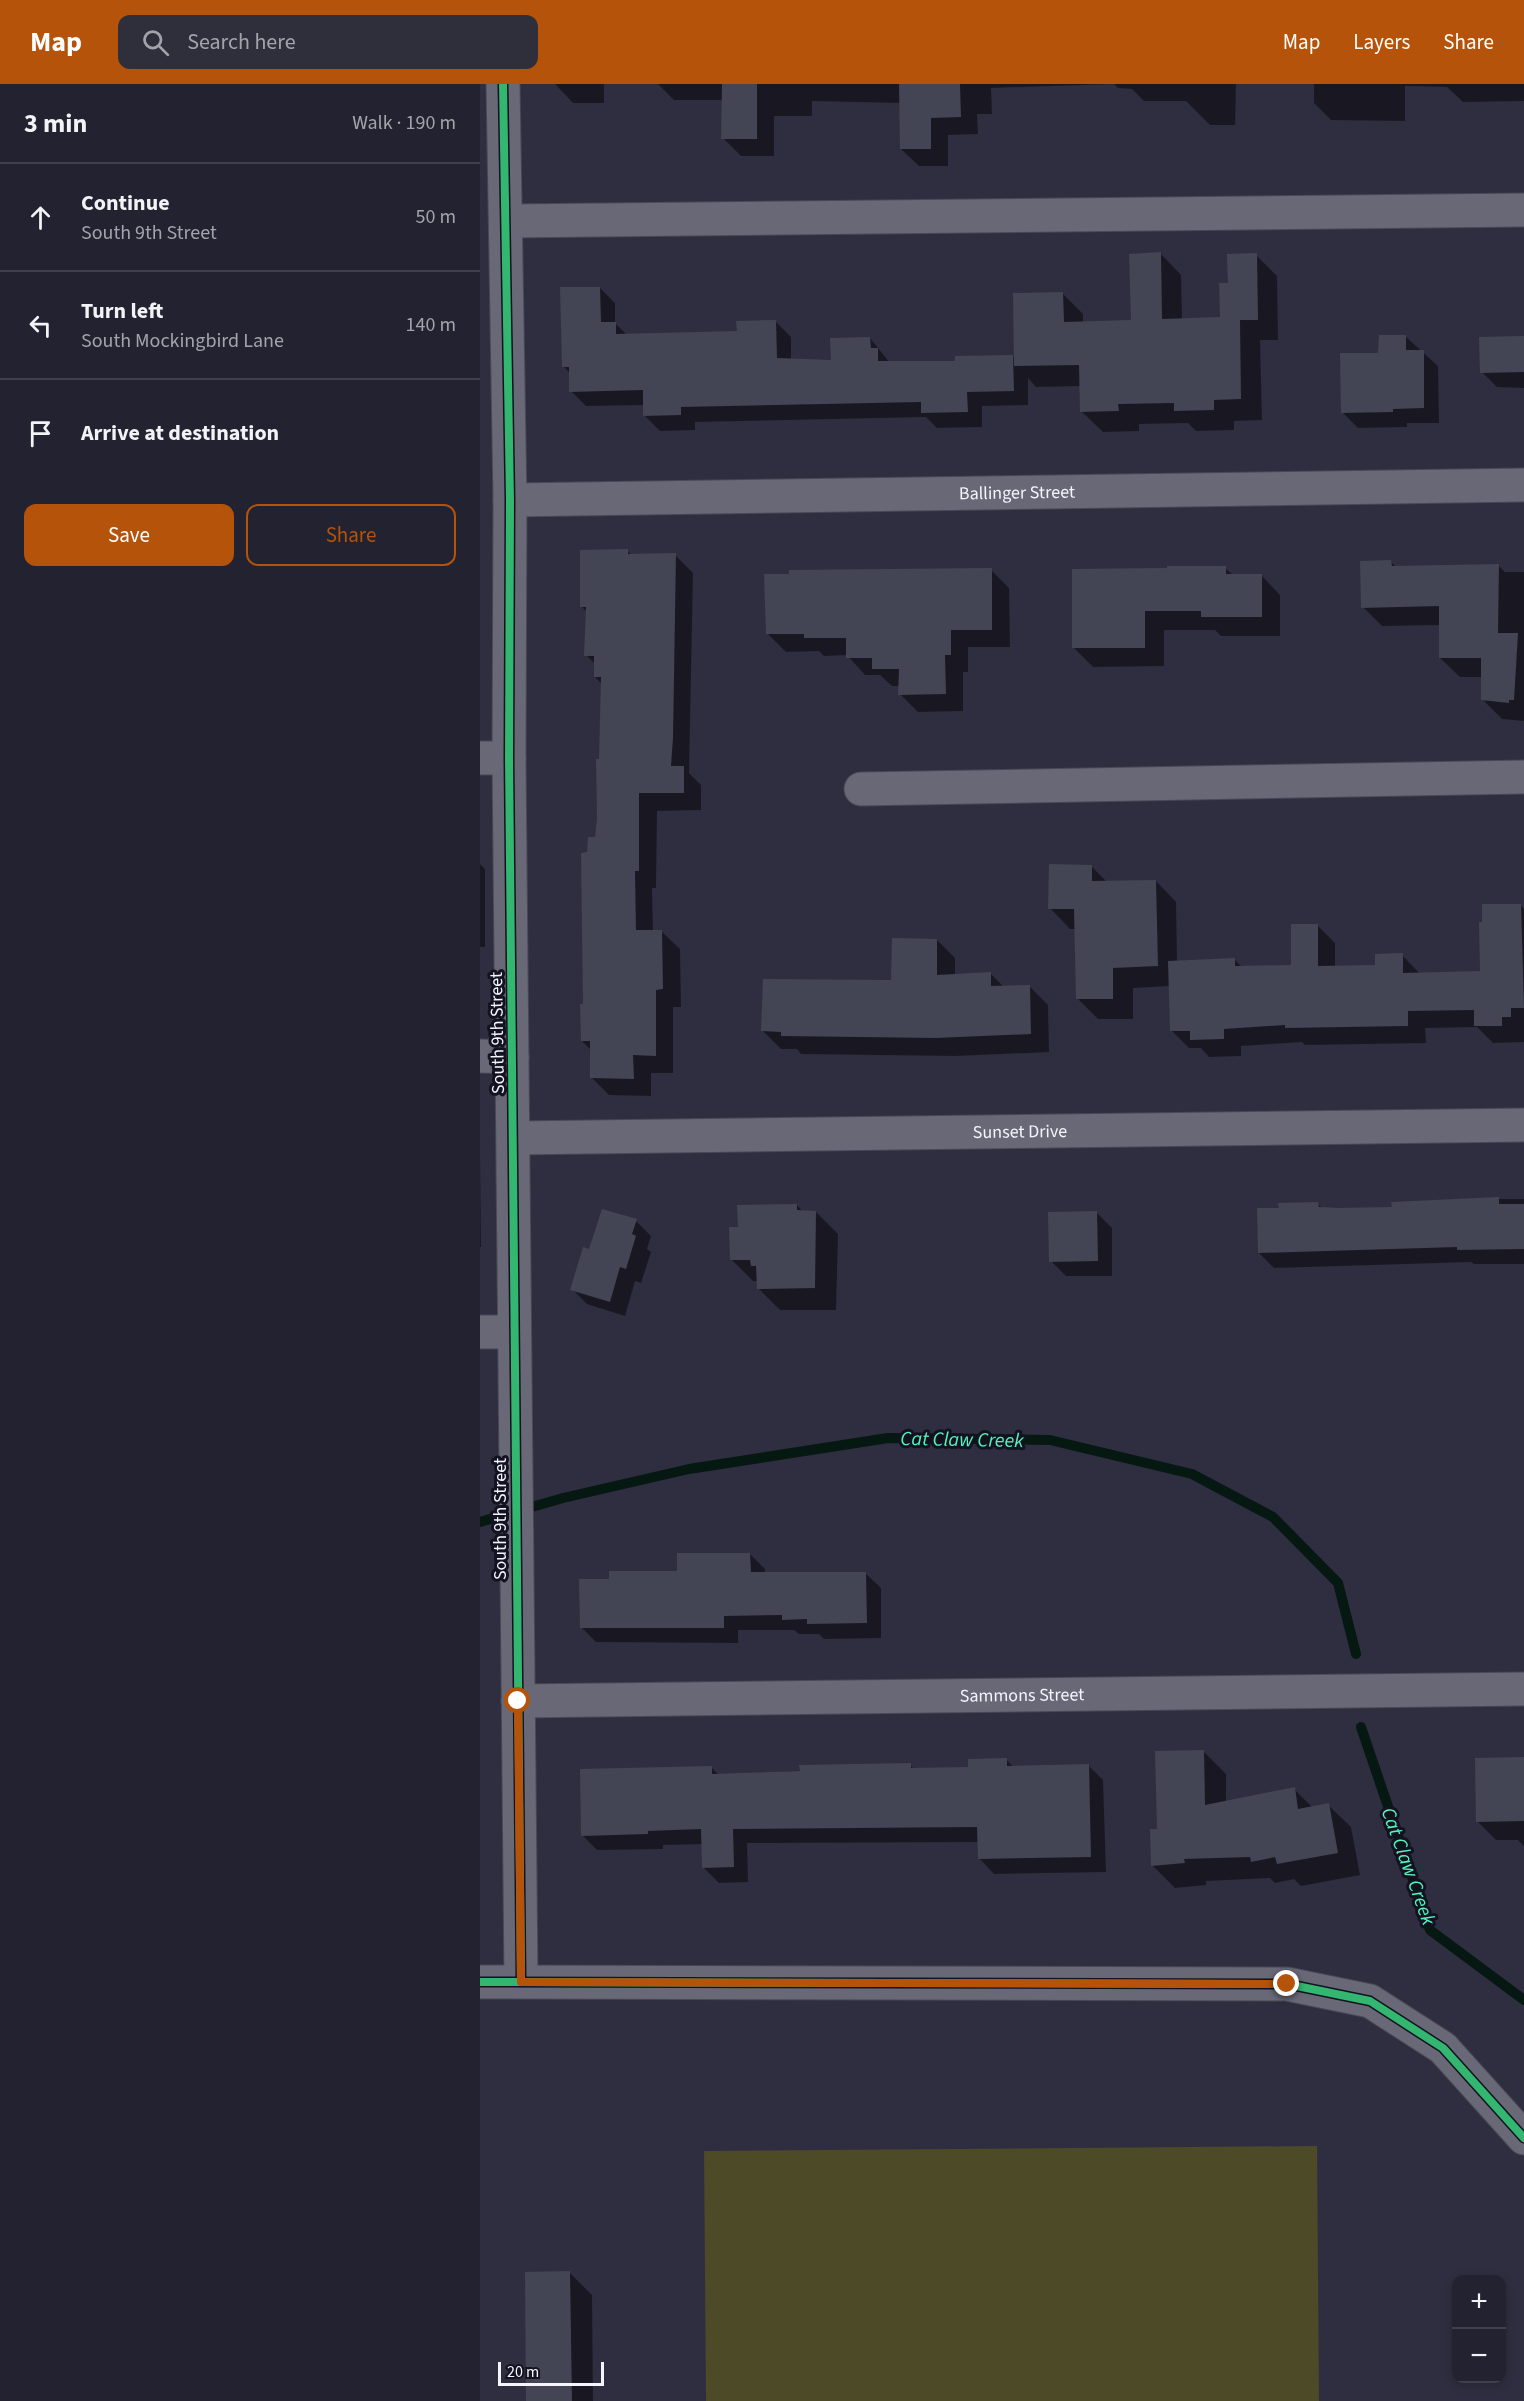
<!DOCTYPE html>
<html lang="en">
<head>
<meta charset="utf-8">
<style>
	:root { --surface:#232230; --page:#2f2f3c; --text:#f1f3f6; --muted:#a3a4ab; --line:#403f4c; --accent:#b45309 }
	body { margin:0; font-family:"Source Sans 3",sans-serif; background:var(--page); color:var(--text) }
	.controls { position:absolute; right:18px; bottom:18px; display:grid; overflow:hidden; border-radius:12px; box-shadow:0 3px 9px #0003 }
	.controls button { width:54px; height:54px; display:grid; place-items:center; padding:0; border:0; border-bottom:2px solid var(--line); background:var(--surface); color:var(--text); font:30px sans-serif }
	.scale { position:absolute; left:18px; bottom:15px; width:106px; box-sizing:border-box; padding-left:6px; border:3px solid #f4f4fd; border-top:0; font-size:16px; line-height:21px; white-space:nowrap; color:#f4f4fd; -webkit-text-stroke:4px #121221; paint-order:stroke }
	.stop { position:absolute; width:18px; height:18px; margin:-14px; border:4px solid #b45309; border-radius:50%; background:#fff }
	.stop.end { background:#b45309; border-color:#fff; box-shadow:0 2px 6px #0008 }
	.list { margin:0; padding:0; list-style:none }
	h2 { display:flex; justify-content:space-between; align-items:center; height:78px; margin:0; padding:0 24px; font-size:26px }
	h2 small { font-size:20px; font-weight:400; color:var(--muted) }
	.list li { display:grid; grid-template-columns:39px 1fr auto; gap:18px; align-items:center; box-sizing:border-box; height:108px; padding:0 24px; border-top:2px solid var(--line) }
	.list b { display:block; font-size:22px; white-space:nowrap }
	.list p { margin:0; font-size:20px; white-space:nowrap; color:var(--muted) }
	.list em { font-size:20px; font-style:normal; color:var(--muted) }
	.actions { display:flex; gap:12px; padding:18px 24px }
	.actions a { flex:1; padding:14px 0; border:2px solid var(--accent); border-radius:12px; text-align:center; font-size:21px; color:var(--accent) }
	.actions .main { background:var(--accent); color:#fff }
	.icon { flex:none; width:33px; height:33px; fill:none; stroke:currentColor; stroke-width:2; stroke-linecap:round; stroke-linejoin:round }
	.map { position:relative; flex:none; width:1044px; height:2317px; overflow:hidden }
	header { display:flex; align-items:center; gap:36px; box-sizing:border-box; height:84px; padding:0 30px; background:var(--accent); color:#fff }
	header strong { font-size:28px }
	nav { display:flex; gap:33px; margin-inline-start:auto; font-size:21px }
	.search { width:420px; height:54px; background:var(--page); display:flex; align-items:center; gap:15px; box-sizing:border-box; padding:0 21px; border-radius:12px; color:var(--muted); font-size:22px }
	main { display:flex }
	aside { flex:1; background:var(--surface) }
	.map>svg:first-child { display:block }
</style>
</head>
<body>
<header>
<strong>Map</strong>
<div class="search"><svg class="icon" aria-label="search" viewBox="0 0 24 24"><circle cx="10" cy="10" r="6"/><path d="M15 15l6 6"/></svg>Search here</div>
<nav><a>Map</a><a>Layers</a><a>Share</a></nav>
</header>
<main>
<aside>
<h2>3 min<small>Walk · 190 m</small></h2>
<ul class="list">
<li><svg class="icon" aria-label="ahead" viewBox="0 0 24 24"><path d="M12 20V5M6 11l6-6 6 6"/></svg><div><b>Continue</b><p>South 9th Street</p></div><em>50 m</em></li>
<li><svg class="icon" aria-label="left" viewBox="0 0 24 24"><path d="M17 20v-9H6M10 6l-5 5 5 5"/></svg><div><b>Turn left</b><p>South Mockingbird Lane</p></div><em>140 m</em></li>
<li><svg class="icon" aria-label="arrive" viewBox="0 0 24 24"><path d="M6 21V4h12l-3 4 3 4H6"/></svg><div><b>Arrive at destination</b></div></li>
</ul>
<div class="actions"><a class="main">Save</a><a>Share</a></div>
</aside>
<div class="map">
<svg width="1044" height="2317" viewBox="0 0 1044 2317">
	<rect width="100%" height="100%" fill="#2f2e40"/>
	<path fill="#4c4a27" d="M 837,2062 L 839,2317 L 226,2317 L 224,2067 Z"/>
	<path fill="#0007" d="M 75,0 L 124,0 L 124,19 L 93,19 Z
		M 178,0 L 756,0 L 755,41 L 730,41 L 706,17 L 664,17 L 652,5 L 638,4 L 634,0 L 511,4 L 512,30 L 497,30 L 498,50 L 468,51 L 468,82 L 439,82 L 421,65 L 421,19 L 332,17 L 332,32 L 294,32 L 294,72 L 261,72 L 243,54 L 243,16 L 194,16 Z
		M 834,0 L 1044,0 L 1044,17 L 983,18 L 967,3 L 925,2 L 925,37 L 851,36 L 834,19 Z
		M 681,170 L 701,191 L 702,235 L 741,234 L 749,200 L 776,171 L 797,192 L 798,256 L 780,256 L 782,336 L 754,337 L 754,346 L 716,347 L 708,339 L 659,340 L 659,347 L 623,348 L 602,328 L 601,302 L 556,303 L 548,294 L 548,321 L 502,322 L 502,343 L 457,344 L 446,333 L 215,338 L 215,346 L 180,347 L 165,332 L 164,321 L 106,322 L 91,307 L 90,289 L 84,283 L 120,204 L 135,219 L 135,239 L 147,251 L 258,248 L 296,238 L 311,253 L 311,276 L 352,277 L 390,254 L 410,279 L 477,278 L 533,272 L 535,275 L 582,209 L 603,230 L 603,239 L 652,238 Z
		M 925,252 L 958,282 L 959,339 L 927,339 L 927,343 L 878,344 L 863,329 L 900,270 Z
		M 1044,253 L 1044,304 L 1017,303 L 1002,288 Z
		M 147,467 L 152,471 L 195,471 L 213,489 L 209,689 L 221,701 L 221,726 L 177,727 L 176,804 L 172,804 L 173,848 L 182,848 L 200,865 L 201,923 L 193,923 L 193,989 L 171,989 L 171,1012 L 129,1011 L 112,994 L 111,966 L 102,957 L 109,770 L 117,754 L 122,600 L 115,593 L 115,580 L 106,571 L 107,528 L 102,523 Z
		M 911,478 L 916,483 L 1018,481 L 1025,488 L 1044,488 L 1044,637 L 1022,635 L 1003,616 L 1003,593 L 980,593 L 960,574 L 961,541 L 902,542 L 883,523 Z
		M 745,484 L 753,491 L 781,491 L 800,511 L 800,552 L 741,552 L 735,546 L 684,546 L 684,582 L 613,583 L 594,564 Z
		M 511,486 L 529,504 L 530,563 L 488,563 L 488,588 L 483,588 L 483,627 L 438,628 L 420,610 L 420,602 L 412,602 L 400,591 L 385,591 L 367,571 L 344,572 L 339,567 L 306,568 L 288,550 Z
		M 0,780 L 5,785 L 5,863 L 0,863 Z
		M 611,782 L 627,798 L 676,797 L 696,818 L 697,878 L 755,876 L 762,883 L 813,882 L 837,841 L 855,859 L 855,883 L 897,883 L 922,871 L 940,890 L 1001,888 L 1040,821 L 1044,825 L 1044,958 L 1013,959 L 997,943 L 945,944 L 946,959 L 825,961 L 822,958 L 761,962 L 761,972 L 729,973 L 721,964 L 709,964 L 691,946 L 690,902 L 653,904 L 653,935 L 618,935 L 598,915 L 596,845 L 590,845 L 570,824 Z
		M 457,856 L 475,874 L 475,891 L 510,889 L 524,903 L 550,903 L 568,921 L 569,968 L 475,972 L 321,970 L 317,965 L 301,965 L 283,947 L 413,897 Z
		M 0,1070 L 1,1163 L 0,1163 Z
		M 1019,1115 L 1044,1115 L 1044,1180 L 994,1180 L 991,1178 L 794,1184 L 779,1169 L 800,1125 L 838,1120 L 842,1124 L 913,1125 Z
		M 317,1121 L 323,1128 L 336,1128 L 358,1150 L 356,1226 L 300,1226 L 278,1204 L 278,1197 L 273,1197 L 251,1175 L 259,1144 Z
		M 617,1129 L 632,1144 L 632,1192 L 586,1192 L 571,1177 Z
		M 156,1137 L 171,1152 L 167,1165 L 171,1168 L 161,1199 L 155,1197 L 145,1232 L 107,1220 L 92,1205 L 110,1167 Z
		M 270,1470 L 285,1485 L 285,1490 L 385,1489 L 401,1504 L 401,1554 L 344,1555 L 339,1550 L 319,1550 L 314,1546 L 258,1546 L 258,1559 L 116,1558 L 101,1543 L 130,1496 L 199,1489 Z
		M 724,1668 L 746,1690 L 746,1718 L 814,1705 L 833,1724 L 848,1721 L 871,1743 L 880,1791 L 821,1802 L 814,1795 L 795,1799 L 790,1794 L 726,1797 L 726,1801 L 695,1804 L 672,1781 L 678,1746 Z
		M 1044,1674 L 1044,1762 L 1038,1756 L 1016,1756 L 997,1737 Z
		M 527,1676 L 534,1684 L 608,1681 L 623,1696 L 626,1788 L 514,1790 L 499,1774 L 499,1758 L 267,1759 L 268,1798 L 239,1799 L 224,1784 L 223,1760 L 183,1761 L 183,1765 L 117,1766 L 102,1751 L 232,1684 L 239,1691 L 430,1681 L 434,1685 L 489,1684 Z
		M 90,2189 L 112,2211 L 113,2317 L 48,2317 Z"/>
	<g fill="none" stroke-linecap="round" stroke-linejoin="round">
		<path stroke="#061812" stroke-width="10" d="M 0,1438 L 83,1414 L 209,1385 L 408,1354 L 570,1356 L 712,1390 L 793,1433 L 858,1499 L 876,1570
			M 881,1643 L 950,1846 L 1044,1916"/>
	</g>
	<path fill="#434554" d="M 242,0 L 277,0 L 277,55 L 241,55 Z
		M 419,0 L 480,0 L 481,33 L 451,34 L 451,65 L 420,65 Z
		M 681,168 L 682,235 L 740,233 L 739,199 L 748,199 L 747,170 L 777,169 L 778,236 L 760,236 L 761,315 L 734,316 L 734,326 L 694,327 L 694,319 L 638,320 L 639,327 L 600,328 L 599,281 L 534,282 L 533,209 L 583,208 L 584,238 L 651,236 L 649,170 Z
		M 80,203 L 120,203 L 121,238 L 136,238 L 136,250 L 257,247 L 256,237 L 296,236 L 297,274 L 351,276 L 350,254 L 390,253 L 391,264 L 398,264 L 398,277 L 475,277 L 475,272 L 533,271 L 534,307 L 487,308 L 488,328 L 441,329 L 441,318 L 201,323 L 201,331 L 163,332 L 163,306 L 89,308 L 89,283 L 82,283 Z
		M 899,251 L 926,251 L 926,266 L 944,266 L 944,324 L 913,325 L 913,328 L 861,329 L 860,269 L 898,269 Z
		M 1044,252 L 1044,288 L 1000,289 L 999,253 Z
		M 148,465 L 148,470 L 196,469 L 193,654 L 191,682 L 204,682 L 204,709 L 159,709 L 159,787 L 155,787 L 156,846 L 182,846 L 183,905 L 176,906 L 176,972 L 153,971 L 154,995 L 110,994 L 110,957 L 101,957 L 100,920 L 103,920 L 101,769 L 107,768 L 108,753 L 115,753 L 117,735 L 116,675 L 119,675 L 121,593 L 114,593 L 114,572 L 104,572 L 106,523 L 100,523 L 100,466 Z
		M 911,476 L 912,482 L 1019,480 L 1018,549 L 1038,549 L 1034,616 L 1029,616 L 1029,619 L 1001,616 L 1001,574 L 959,574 L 959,522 L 881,524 L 880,477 Z
		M 687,482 L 746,482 L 746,490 L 782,490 L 782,533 L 721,533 L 721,527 L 665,527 L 665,564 L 592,564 L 592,485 L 687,484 Z
		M 512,484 L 512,546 L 471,546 L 471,571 L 465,571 L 466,610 L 418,611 L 419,585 L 392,585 L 392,574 L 366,574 L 366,554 L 324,554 L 324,550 L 286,550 L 284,490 L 309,490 L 309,486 Z
		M 569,780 L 612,781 L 612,797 L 676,796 L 678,882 L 633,884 L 633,915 L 596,915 L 594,825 L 568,825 Z
		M 1002,820 L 1041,820 L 1044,924 L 1031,924 L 1031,933 L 1022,933 L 1022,942 L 994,942 L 994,926 L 928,927 L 928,942 L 805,944 L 805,941 L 744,945 L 744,955 L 710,956 L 710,947 L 690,947 L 688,877 L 755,874 L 755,882 L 811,881 L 811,840 L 838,840 L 838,882 L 895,881 L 895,870 L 923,869 L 923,889 L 1000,887 L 999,838 L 1002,838 Z
		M 412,854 L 457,855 L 457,891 L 511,888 L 511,902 L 550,901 L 551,950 L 456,954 L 301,952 L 301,948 L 281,947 L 283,895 L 411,896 Z
		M 1019,1113 L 1019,1120 L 1044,1120 L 1044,1165 L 977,1166 L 977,1163 L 778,1169 L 777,1124 L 799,1124 L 798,1119 L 838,1118 L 839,1123 L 858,1124 L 912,1123 L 911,1118 Z
		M 317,1120 L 317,1126 L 336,1127 L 335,1204 L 277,1205 L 276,1182 L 271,1182 L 270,1176 L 250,1176 L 249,1143 L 258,1143 L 257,1121 Z
		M 122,1125 L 157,1135 L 152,1150 L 156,1152 L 146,1185 L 140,1183 L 130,1218 L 90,1206 L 103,1163 L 109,1165 Z
		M 617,1127 L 618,1177 L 569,1178 L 568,1128 Z
		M 197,1469 L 270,1469 L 271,1488 L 386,1488 L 387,1539 L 327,1540 L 327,1535 L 302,1536 L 302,1531 L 244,1532 L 244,1544 L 100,1544 L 99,1495 L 129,1495 L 129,1487 L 197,1487 Z
		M 724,1666 L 725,1721 L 815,1703 L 818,1725 L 849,1719 L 858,1769 L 797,1780 L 795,1773 L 771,1778 L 770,1773 L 704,1775 L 705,1779 L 671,1782 L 670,1745 L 677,1745 L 675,1667 Z
		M 1044,1673 L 1044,1737 L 996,1738 L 995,1674 Z
		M 527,1674 L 527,1682 L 609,1680 L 611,1773 L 498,1775 L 497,1743 L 253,1745 L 254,1783 L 222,1784 L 221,1745 L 168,1747 L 168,1750 L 101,1752 L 100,1685 L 232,1682 L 232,1690 L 320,1687 L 319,1681 L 431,1679 L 431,1684 L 488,1683 L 488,1675 Z
		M 90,2187 L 92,2317 L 46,2317 L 45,2188 Z"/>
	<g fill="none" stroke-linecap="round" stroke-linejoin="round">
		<defs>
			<g id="minor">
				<path d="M 23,0 L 30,416 L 29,674 L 41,1897"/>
				<path d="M 26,137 L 1044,126"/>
				<path id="s1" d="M 30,416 L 1044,401"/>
				<path d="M 0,674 L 29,674"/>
				<path d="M 381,705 L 1044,693"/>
				<path d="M 0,972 L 32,973"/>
				<path id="s2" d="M 34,1054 L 1044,1041"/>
				<path d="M 0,1248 L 34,1248"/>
				<path id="s3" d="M 38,1617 L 1044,1605"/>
				<path d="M 0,1898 L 807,1900 L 890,1917 L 963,1964 L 1044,2054"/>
			</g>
		</defs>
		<use href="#minor" stroke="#494855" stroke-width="35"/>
		<use href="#minor" stroke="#686877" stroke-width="33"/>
		<defs>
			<path id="cycleway" d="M 23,0 L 30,416 L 29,674 L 41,1897
				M 0,1898 L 807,1900 L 890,1917 L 963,1964 L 1044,2054"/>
		</defs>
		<use href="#cycleway" stroke="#121221" stroke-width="11"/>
		<use href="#cycleway" stroke="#33b770" stroke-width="8"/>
	</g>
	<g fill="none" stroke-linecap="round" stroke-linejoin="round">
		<path stroke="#b45309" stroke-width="8" d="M 38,1617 L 41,1898 L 807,1900"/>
	</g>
	<g text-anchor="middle" stroke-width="6" stroke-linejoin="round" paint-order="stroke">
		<g font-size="18" fill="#f4f4fd" stroke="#121221">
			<text dy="6" stroke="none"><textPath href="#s1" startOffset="507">Ballinger Street</textPath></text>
			<text transform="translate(17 949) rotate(-91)" y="6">South 9th Street</text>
			<text dy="6" stroke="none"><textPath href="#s2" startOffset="506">Sunset Drive</textPath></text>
			<text transform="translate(20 1435) rotate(-90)" y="6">South 9th Street</text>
			<text dy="6" stroke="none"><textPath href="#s3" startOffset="504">Sammons Street</textPath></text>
		</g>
		<g font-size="20" font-style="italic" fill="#53f5bc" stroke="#121221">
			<text transform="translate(482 1355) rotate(1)" y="7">Cat Claw Creek</text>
			<text transform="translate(929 1782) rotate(70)" y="7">Cat Claw Creek</text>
		</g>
	</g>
</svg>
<div class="controls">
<button>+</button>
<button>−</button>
</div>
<div class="scale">20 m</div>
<div class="stop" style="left:38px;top:1617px"></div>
<div class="stop end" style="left:807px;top:1900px"></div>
</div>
</main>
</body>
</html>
